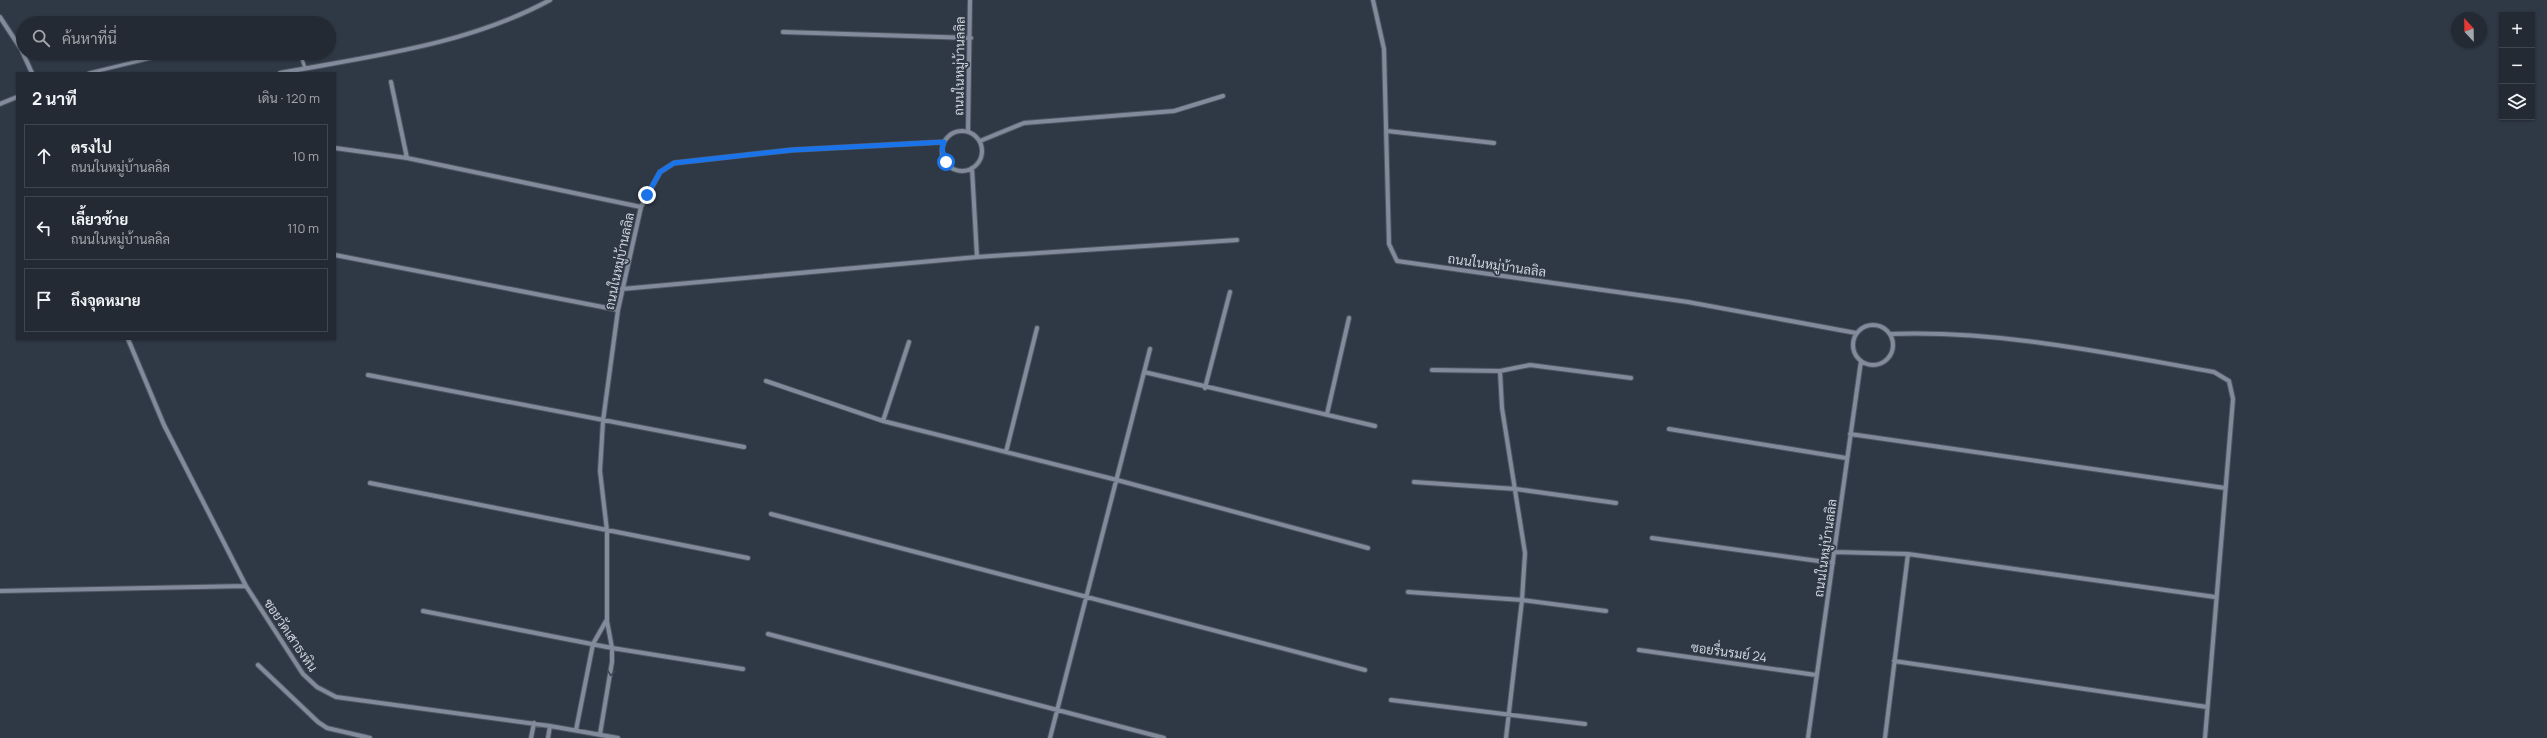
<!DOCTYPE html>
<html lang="th">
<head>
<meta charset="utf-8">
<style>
	:root { --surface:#232a34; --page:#2f3640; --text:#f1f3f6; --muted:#a3a7ac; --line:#40464f }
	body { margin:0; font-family:Manrope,Sarabun,sans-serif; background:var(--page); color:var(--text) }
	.controls { position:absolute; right:12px; top:12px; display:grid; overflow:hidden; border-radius:0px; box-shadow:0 1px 3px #0004 }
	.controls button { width:36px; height:36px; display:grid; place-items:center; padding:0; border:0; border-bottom:1px solid var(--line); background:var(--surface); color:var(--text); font:20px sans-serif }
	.compass { position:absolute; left:2451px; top:12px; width:36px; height:36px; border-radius:50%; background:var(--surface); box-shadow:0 1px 3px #0004; rotate:338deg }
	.stop { position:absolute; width:12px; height:12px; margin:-9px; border:3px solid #1a73e8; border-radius:50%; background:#fff }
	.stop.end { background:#1a73e8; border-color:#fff; box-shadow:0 1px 4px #0008 }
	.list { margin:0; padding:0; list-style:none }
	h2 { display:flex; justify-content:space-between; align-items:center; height:52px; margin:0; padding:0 16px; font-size:17px }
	h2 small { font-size:13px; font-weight:400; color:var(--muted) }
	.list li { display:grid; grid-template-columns:26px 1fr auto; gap:12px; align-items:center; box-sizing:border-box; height:64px; margin:0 8px 8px; padding:0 8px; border:1px solid var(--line); border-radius:0px }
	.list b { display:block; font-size:15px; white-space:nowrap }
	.list p { margin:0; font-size:13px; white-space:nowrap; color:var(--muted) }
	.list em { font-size:13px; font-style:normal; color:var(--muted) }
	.icon { flex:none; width:22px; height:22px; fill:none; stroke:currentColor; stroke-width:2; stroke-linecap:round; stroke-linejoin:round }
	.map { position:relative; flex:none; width:2547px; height:738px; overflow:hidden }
	.search { position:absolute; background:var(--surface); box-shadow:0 1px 3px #0004; left:16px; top:16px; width:320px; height:44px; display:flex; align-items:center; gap:10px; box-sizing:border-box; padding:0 14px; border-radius:22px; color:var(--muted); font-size:15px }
	.panel { position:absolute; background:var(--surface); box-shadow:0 1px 3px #0004; left:16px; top:72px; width:320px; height:268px; border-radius:0px }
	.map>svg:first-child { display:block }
</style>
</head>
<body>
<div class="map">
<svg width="2547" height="738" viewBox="0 0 2547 738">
	<rect width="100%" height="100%" fill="#2f3845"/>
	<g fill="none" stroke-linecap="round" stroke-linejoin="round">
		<defs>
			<path id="service" d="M 300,53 L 305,68
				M 89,73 L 172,53"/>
			<path id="minor" d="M 1373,0 L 1384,49 L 1389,244 L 1397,261 L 1688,302 L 1856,333
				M 0,17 L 21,49 L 32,73
				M 783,32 L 971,38
				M 280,73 C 372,56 467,45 550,0
				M 391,82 L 407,158
				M 0,104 L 17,97
				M 1387,131 L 1494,143
				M942 151a20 20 0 1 1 40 0a20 20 0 1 1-40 0Z
				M 968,132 L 970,0
				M 980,141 L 1024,123 L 1174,111 L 1223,96
				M 335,148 L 407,158 L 641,207
				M 972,168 L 977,257
				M 335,255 L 618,310
				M 622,289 L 977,257 L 1237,240
				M1853 345a20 20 0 1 1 40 0a20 20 0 1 1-40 0Z
				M 1890,334 C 1999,330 2107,353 2214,372 L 2229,381 L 2233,399 L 2205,738
				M 128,339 L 164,425 L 246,586 L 303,674 L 317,687 L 336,697 L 550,726 L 618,738
				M 1432,370 L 1500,371 L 1530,365 L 1631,378
				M 1500,371 L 1502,408 L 1525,553 L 1522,600 L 1506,738
				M 1144,372 L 1375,426
				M 368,375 L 744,447
				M 766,381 L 883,421 L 1117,480 L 1368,548
				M 1205,388 L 1230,292
				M 1327,414 L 1349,318
				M 883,421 L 909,342
				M 1669,429 L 1846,458
				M 1850,434 L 2225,488
				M 1006,452 L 1037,328
				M 1414,482 L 1516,489 L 1616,503
				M 370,483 L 748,558
				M 771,514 L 1365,670
				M 1652,538 L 1833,563
				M 1834,552 L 1908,554 L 1885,738
				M 1908,554 L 2215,597
				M 0,591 L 246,586
				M 1408,592 L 1522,600 L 1606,611
				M 423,611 L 612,648 L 743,669
				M 768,634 L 1164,738
				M 1639,650 L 1816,675
				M 1894,661 L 2207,707
				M 258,665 L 318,722 L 327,728 L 370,738
				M 1391,700 L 1585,724
				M 576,730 L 593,644 L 606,621
				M 600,734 L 612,662 L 612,648 L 607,621 L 607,531 L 600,471 L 603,421 L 618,310 L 641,207 L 660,172 L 674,163 L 792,150 L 944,142
				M 531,738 L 534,723
				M 548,738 L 550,726
				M 1050,738 L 1150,349
				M 1808,738 L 1861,361"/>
		</defs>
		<use href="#service" stroke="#4e5560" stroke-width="5"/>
		<use href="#minor" stroke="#4e5560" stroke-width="6"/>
		<use href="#service" stroke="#818b9b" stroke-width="3"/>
		<use href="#minor" stroke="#818b9b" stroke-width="4"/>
	</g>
	<defs><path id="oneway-chevron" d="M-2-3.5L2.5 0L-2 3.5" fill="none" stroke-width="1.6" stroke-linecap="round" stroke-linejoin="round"/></defs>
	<use stroke="#3f4956" href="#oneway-chevron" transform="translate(611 673) rotate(97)"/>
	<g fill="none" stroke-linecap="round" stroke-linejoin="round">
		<path stroke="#1a73e8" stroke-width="5" d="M 647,195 L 660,172 L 674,163 L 792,150 L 944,142 L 942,149 L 946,162"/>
	</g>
	<g text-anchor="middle" stroke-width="3.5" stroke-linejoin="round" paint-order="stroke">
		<g font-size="13" fill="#cfd4dd" stroke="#2f3845">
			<text transform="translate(959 66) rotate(-89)" y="5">ถนนในหมู่บ้านลลิล</text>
			<text transform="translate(619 261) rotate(-78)" y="5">ถนนในหมู่บ้านลลิล</text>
			<text transform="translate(1497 265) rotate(8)" y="5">ถนนในหมู่บ้านลลิล</text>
			<text transform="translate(1825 548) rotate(-82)" y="5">ถนนในหมู่บ้านลลิล</text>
			<text transform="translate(291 635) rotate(56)" y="5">ซอยวัดเสาธงหิน</text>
			<text transform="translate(1729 652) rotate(8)" y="5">ซอยรื่นรมย์ 24</text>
		</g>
	</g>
</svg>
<div class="controls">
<button>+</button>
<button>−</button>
<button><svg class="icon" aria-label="layers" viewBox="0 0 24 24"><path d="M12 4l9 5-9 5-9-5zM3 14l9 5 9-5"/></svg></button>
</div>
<svg class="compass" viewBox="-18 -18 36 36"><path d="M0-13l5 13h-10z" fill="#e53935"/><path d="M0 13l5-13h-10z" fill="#a3a7ac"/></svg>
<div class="stop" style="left:946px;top:162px"></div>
<div class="stop end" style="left:647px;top:195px"></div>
<div class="search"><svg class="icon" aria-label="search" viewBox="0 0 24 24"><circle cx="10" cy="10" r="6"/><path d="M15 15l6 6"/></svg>ค้นหาที่นี่</div>
<section class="panel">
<h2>2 นาที<small>เดิน · 120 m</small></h2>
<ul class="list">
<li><svg class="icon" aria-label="ahead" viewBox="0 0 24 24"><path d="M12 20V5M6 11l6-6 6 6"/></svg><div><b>ตรงไป</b><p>ถนนในหมู่บ้านลลิล</p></div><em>10 m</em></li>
<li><svg class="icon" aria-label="left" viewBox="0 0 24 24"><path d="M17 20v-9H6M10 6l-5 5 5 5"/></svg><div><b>เลี้ยวซ้าย</b><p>ถนนในหมู่บ้านลลิล</p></div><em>110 m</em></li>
<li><svg class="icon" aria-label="arrive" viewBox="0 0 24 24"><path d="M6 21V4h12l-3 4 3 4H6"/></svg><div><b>ถึงจุดหมาย</b></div></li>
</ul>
</section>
</div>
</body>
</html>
